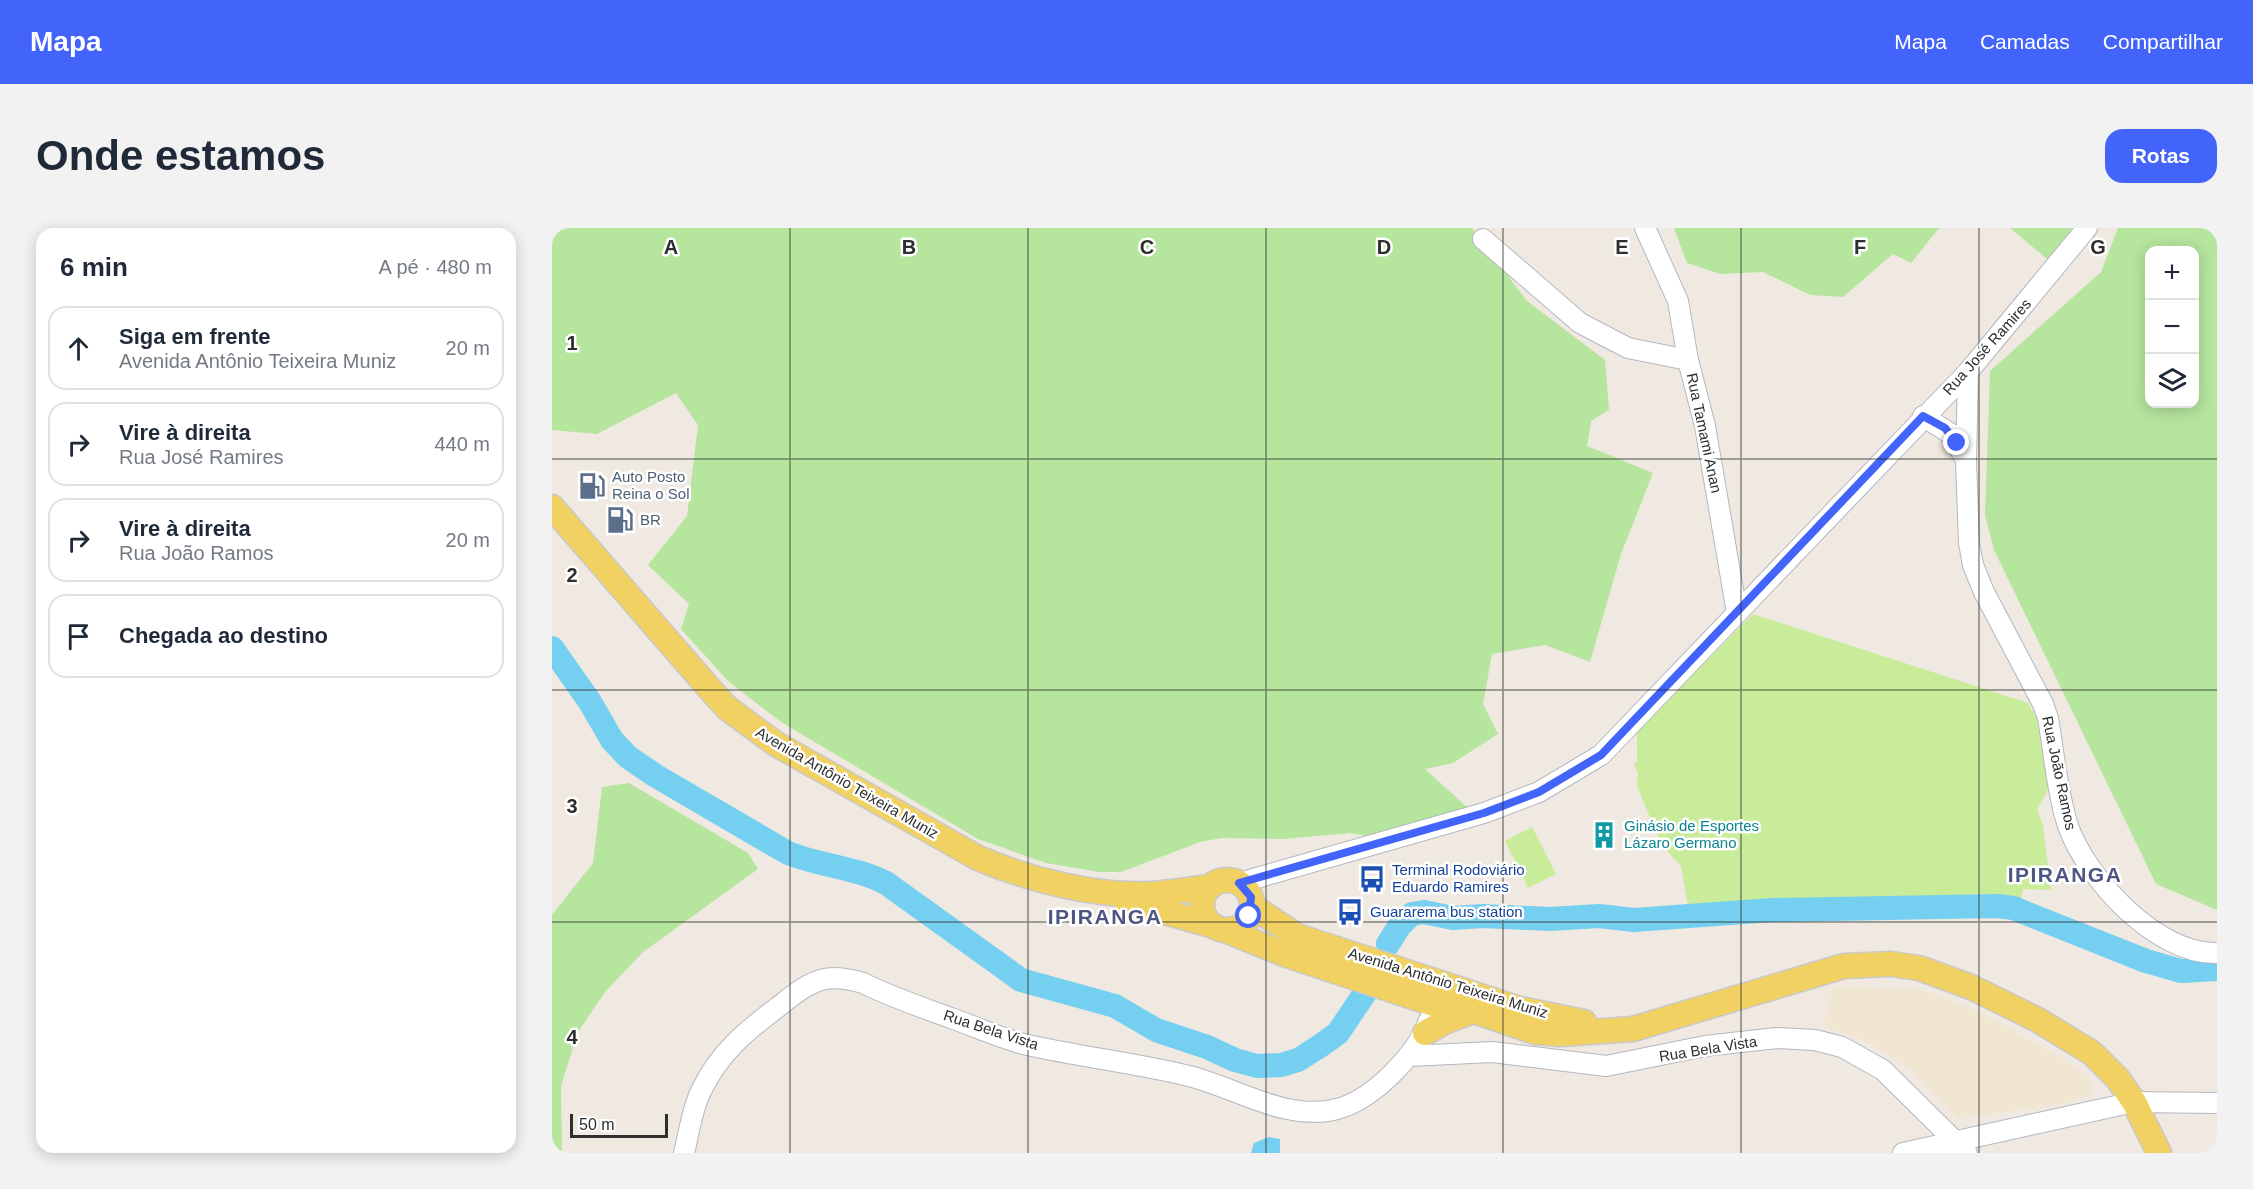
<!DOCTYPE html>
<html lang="pt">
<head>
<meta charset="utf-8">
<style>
	:root { --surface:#fff; --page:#f2f2f3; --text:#1f2937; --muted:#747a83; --line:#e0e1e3; --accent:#4264fb }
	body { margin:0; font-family:Arial,sans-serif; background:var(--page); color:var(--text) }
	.controls { position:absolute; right:18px; top:18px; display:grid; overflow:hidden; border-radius:12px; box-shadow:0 3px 15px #0003 }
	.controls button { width:54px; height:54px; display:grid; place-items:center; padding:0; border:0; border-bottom:2px solid var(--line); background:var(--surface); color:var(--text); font:30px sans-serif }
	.scale { position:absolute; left:18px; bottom:15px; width:98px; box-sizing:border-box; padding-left:6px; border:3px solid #2e2e2e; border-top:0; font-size:16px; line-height:21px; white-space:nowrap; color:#2e2e2e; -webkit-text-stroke:4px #fff; paint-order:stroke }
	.stop { position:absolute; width:18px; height:18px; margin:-14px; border:4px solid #4264fb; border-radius:50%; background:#fff }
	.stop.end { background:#4264fb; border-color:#fff; box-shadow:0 2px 6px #0008 }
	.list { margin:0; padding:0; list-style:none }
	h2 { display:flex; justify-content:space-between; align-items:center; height:78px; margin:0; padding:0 24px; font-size:26px }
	h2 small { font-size:20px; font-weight:400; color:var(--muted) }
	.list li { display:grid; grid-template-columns:39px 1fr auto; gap:18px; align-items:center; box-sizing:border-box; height:84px; margin:0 12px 12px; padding:0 12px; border:2px solid var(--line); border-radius:18px }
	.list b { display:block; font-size:22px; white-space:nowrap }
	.list p { margin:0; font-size:20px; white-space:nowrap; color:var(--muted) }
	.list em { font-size:20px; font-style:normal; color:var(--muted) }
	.icon { flex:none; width:33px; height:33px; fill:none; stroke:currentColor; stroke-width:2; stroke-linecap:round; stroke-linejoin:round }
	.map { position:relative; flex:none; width:1665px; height:925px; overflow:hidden; border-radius:18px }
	header { display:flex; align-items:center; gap:36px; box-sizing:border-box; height:84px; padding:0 30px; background:var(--accent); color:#fff }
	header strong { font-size:28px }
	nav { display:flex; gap:33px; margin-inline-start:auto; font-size:21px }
	.intro { display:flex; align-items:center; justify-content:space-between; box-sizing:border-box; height:144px; padding:0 36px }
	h1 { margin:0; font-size:42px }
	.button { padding:15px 27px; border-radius:18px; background:var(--accent); color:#fff; font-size:21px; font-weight:700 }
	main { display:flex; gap:36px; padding:0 36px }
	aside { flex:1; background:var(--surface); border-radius:18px; box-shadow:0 3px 15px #0003 }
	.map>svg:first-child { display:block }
</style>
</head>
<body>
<header>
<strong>Mapa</strong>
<nav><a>Mapa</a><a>Camadas</a><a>Compartilhar</a></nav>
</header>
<div class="intro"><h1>Onde estamos</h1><a class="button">Rotas</a></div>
<main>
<aside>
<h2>6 min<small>A pé · 480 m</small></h2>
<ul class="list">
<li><svg class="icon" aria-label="ahead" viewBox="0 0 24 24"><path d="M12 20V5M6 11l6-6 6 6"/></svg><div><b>Siga em frente</b><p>Avenida Antônio Teixeira Muniz</p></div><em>20 m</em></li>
<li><svg class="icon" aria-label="right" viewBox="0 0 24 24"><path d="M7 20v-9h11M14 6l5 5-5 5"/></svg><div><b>Vire à direita</b><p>Rua José Ramires</p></div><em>440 m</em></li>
<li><svg class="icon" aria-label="right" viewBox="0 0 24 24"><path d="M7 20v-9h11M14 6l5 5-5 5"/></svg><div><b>Vire à direita</b><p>Rua João Ramos</p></div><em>20 m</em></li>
<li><svg class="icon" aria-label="arrive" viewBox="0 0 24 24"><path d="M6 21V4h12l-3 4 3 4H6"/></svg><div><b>Chegada ao destino</b></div></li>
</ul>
</aside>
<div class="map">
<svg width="1665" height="925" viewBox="0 0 1665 925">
	<rect width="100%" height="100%" fill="#efe9e1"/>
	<path fill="#f0e6d1" d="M 1281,758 L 1371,762 L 1397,771 L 1434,787 L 1525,839 L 1540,854 L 1538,866 L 1519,874 L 1407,891 L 1358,841 L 1319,816 L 1271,798 Z"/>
	<path fill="#b6e59e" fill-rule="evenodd" d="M 0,0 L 920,0 L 975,73 L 1053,132 L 1057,182 L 1039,193 L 1035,218 L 1101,245 L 1069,326 L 1038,434 L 993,417 L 940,426 L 931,476 L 946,506 L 901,535 L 873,541 L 916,580 L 818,609 L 798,605 L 731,611 L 670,610 L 648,614 L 569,644 L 547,644 L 494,635 L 426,611 L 229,494 L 177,454 L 129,401 L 137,376 L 96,337 L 135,288 L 146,197 L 124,165 L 45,206 L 0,202 Z
		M 1122,0 L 1387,0 L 1359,35 L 1341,26 L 1291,69 L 1258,67 L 1211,44 L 1168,46 L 1135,35 Z
		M 1458,0 L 1524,0 L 1495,31 Z
		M 1566,0 L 1665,0 L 1665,682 L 1604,656 L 1442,322 L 1433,287 L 1438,143 L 1549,44 ZM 1598,22 L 1642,22 L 1642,176 L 1598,176 Z
		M 77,555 L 196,625 L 206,641 L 91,724 L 53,764 L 26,804 L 9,858 L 10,925 L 0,925 L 0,687 L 41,635 L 50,559 Z"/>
	<path fill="#c9ec9a" d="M 1201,386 L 1476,475 L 1484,489 L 1498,558 L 1485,582 L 1491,598 L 1499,662 L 1471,661 L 1469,673 L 1434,666 L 1136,678 L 1129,638 L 1109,616 L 1085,558 L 1086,545 L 1082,537 L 1085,533 L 1085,502 Z
		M 980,599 L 1004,646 L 976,660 L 953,613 Z"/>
	<path fill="#75cff0" d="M 717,909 L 728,911 L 728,925 L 699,925 L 702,915 Z"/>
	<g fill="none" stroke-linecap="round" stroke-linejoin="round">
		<path stroke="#75cff0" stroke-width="24" d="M 0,420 L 38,474 L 60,512 L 76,529 L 104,548 L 236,625 C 268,638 303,639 334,655 L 469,752 L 563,778 L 604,802 L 655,819 L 683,832 L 705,838 L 729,837 L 746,832 L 768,818 L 786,805 L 813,765
			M 836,716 L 848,697 L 860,686 L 872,684 L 901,690 L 931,688 L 998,691 L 1047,688 L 1082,692 L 1220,682 L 1445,678 L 1461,680 L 1594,733 L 1629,743 L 1665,741"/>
		<defs>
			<path id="minor" d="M 1093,0 L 1126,73 L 1136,132 L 1153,198 L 1185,385
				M 931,11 L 1028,95 L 1076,120 L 1136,132
				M 1416,144 L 1414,233 L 1417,315 L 1421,337 L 1432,364 L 1491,476 L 1496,490 C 1502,525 1505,563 1516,598 C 1535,651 1605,727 1665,725
				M 1371,188 L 1399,206 L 1413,230
				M 687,655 L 932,585 L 987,564 L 1049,527 L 1416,144 L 1535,0
				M 857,828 L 940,824 L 1054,838 L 1153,818 L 1225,810 L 1263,812 L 1290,819 L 1331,842 L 1415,925
				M 132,925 C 137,905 140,881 149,863 C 167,825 194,803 226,779 C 239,769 254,756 269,752 C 283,748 297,751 311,755 C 339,769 369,779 399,790 C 424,799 450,811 476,817 C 529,829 584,835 637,848 C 685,860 734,894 785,881 C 821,872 866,825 877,792
				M 1351,925 L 1582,874 L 1665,875"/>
			<path id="major" d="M 0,279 L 156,459 L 175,480 L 224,516 L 426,630 C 475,651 543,669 598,666 C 618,665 638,661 658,659
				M650 677a25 25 0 1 1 50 0a25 25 0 1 1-50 0Z
				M 574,673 L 662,698
				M 700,678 L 745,708 L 968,781 L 1032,794
				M 673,702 L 732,726 L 882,776 L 922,783 L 983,804 L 1008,806 L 1081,801 L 1292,738 L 1339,736 L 1367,740 L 1419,759 L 1486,792 L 1540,825 L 1566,851 L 1582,874 L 1607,925
				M 873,805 L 894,793 L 919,784"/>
		</defs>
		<use href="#minor" stroke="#b4b7c1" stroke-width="22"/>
		<use href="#major" stroke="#c9c9c9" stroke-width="27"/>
		<use href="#minor" stroke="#fff" stroke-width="20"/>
		<use href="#major" stroke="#f2d163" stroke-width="24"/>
	</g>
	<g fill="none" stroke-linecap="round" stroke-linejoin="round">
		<path stroke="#4264fb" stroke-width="8" d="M 697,688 L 699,669 L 687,655 L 932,585 L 987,564 L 1049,527 L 1371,188 L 1393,200 L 1405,215"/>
	</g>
	<path fill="none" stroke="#2e2e2e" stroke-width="1.5" stroke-opacity="0.55" d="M 238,0 L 238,925M 476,0 L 476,925M 714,0 L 714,925M 951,0 L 951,925M 1189,0 L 1189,925M 1427,0 L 1427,925M 0,231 L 1665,231M 0,462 L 1665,462M 0,694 L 1665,694"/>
	<defs>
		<symbol id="fuel-bare" viewBox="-9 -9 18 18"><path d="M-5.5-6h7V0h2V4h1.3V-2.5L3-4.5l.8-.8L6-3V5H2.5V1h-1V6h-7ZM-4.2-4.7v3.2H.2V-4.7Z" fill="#5c6f8a" stroke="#fff" stroke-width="2.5" paint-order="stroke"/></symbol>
		<symbol id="building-bare" viewBox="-9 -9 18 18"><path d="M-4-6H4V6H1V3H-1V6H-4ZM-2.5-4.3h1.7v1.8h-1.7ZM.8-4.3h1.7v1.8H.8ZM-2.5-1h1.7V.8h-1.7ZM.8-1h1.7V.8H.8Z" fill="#0f9aa8" stroke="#fff" stroke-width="2.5" paint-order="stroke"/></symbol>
		<symbol id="bus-bare" viewBox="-9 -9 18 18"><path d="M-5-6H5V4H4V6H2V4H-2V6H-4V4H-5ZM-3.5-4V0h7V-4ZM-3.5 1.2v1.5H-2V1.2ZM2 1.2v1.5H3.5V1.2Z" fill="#1a4fb4" stroke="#fff" stroke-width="2.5" paint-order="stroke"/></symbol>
	</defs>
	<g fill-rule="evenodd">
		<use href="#fuel-bare" x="21" y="239" width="38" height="38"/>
		<use href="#fuel-bare" x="49" y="273" width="38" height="38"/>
		<use href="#building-bare" x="1033" y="588" width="38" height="38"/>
		<use href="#bus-bare" x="801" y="632" width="38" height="38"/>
		<use href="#bus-bare" x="779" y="665" width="38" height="38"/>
	</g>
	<g text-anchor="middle" stroke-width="5" stroke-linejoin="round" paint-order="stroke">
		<g font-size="15" fill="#2e2e2e" stroke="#fff">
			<text transform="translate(1435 119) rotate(-48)" y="5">Rua José Ramires</text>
			<text transform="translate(1152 205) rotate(78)" y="5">Rua Tamami Anan</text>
			<text transform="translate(1507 545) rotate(78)" y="5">Rua João Ramos</text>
			<text transform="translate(295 555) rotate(30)" y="5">Avenida Antônio Teixeira Muniz</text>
			<text transform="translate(896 755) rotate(17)" y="5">Avenida Antônio Teixeira Muniz</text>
			<text transform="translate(439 802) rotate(18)" y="5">Rua Bela Vista</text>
			<text transform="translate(1156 821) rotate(-9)" y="5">Rua Bela Vista</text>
		</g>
		<g font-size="15" fill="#4e5e75" stroke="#fff" text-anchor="start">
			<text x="60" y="254">Auto Posto<tspan x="60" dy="17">Reina o Sol</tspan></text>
			<text x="88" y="297">BR</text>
		</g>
		<g font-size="15" fill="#0d838f" stroke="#fff" text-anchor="start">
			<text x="1072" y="603">Ginásio de Esportes<tspan x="1072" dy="17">Lázaro Germano</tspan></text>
		</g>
		<g font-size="15" fill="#164399" stroke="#fff" text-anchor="start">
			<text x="840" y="647">Terminal Rodoviário<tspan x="840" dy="17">Eduardo Ramires</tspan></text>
			<text x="818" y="689">Guararema bus station</text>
		</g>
		<g font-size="21" font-weight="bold" letter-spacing="1.5" fill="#4d5680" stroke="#fff">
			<text x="1513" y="654">IPIRANGA</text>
			<text x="553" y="696">IPIRANGA</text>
		</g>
	</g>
	<g font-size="20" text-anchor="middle" font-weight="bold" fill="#2e2e2e" stroke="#fff" stroke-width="5" stroke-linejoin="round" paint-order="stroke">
		<text x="119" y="26">A</text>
		<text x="357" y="26">B</text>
		<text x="595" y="26">C</text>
		<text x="832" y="26">D</text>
		<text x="1070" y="26">E</text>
		<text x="1308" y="26">F</text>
		<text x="1546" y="26">G</text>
		<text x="20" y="122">1</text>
		<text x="20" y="354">2</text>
		<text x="20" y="585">3</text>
		<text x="20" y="816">4</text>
	</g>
</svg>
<div class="controls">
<button>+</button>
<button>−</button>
<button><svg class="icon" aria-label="layers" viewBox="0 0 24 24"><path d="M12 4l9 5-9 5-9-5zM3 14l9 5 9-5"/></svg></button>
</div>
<div class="scale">50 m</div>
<div class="stop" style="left:697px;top:688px"></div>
<div class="stop end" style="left:1405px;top:215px"></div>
</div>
</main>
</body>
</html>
